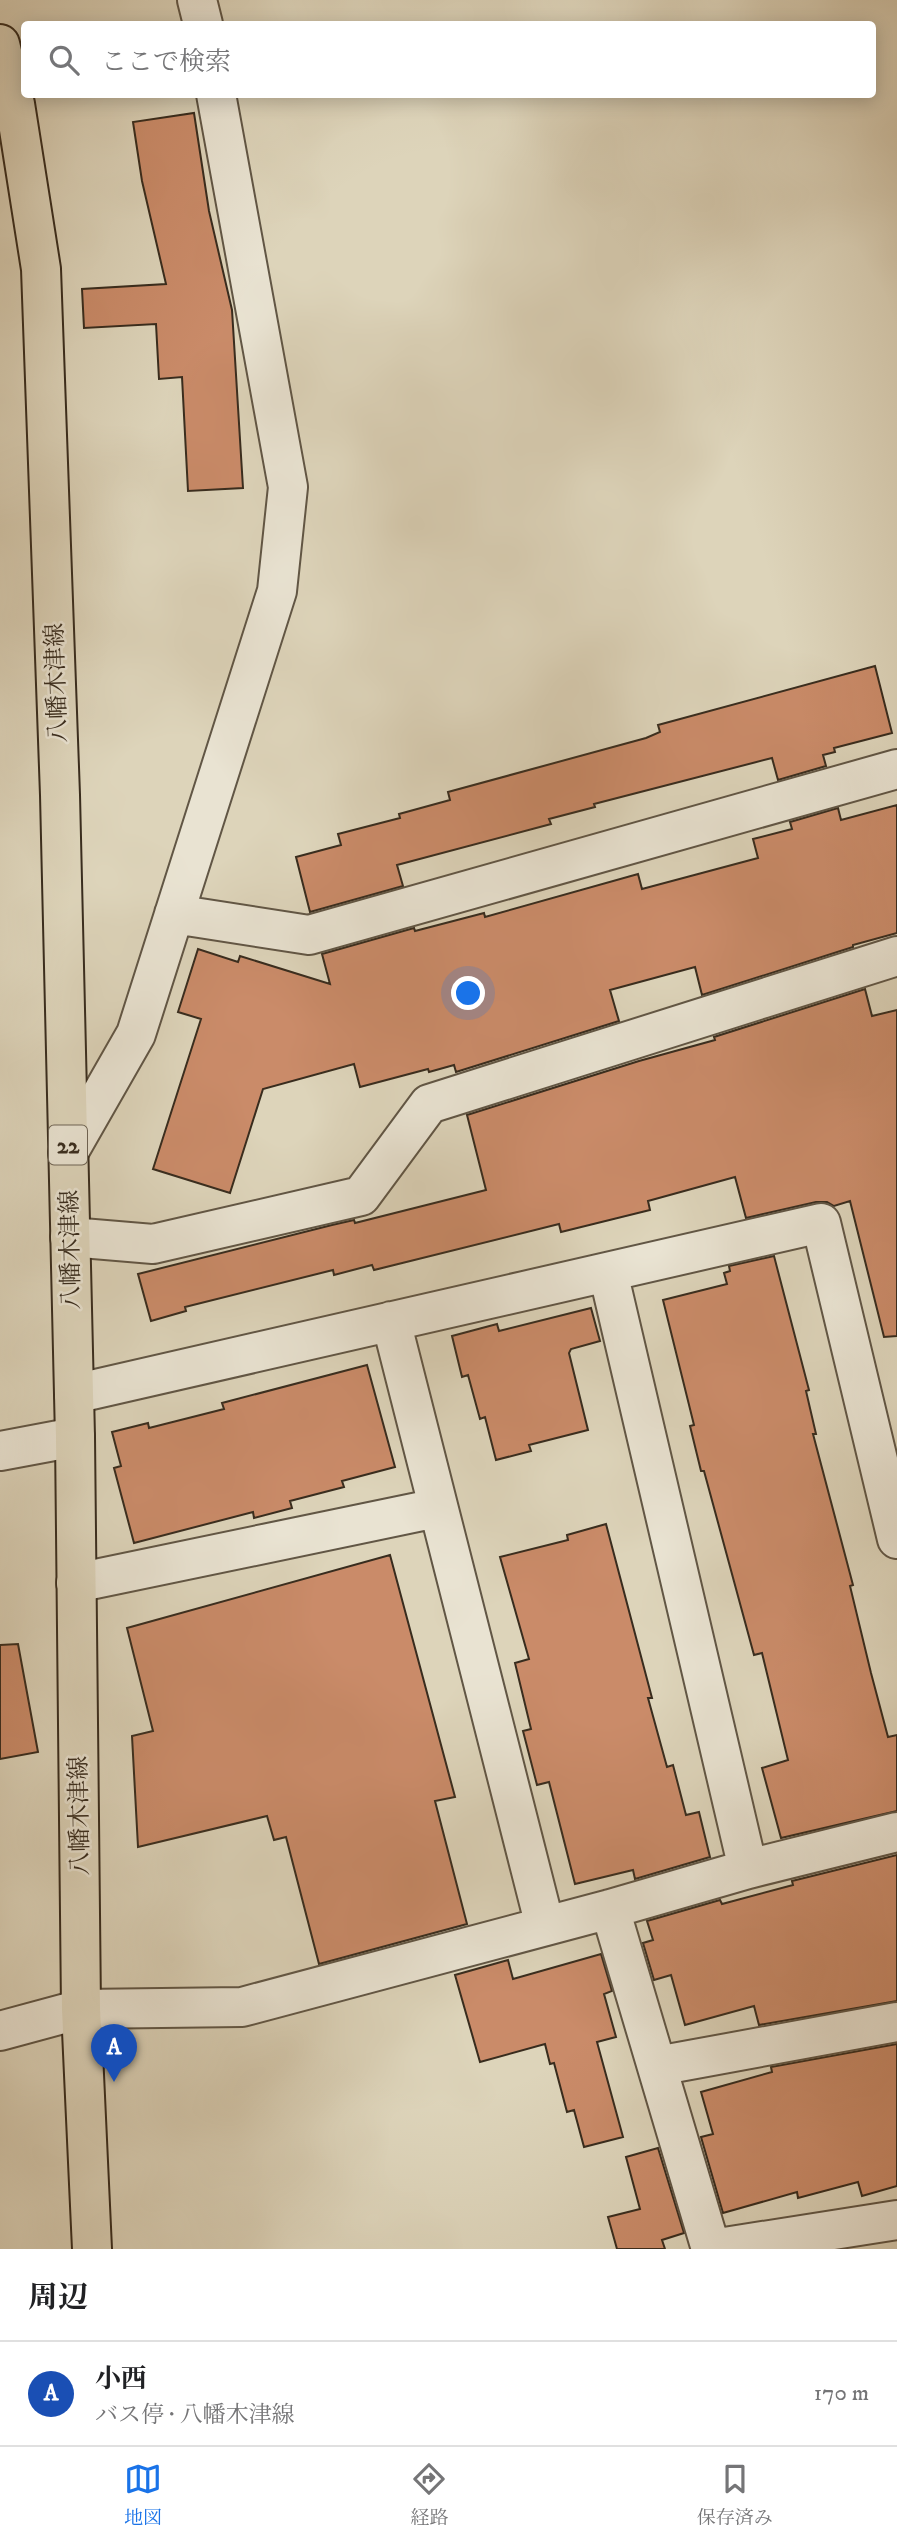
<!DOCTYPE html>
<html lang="ja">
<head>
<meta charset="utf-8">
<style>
	:root { --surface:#fff; --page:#f2f2f2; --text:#202124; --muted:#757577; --line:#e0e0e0; --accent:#1a73e8 }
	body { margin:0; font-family:"IM FELL DW Pica","Noto Serif JP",serif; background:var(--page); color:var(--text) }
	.you { position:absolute; left:469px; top:994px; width:24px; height:24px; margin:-18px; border:5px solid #fff; border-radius:50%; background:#1a73e8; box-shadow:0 0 0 10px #1a73e833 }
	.badge { display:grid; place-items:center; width:46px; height:46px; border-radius:50%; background:var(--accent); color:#fff; font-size:23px; font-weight:700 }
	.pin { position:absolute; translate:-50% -58px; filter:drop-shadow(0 2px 4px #0008) }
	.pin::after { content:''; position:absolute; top:37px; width:24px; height:21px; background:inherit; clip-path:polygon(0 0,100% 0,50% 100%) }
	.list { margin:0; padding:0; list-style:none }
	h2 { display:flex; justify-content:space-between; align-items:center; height:91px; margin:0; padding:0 28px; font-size:30px }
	h2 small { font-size:23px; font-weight:400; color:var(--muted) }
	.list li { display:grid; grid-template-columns:46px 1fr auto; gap:21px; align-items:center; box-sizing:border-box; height:105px; padding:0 28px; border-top:2px solid var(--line) }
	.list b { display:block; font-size:26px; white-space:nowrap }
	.list p { margin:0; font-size:23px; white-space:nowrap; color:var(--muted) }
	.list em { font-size:23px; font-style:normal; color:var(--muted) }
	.icon { flex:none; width:38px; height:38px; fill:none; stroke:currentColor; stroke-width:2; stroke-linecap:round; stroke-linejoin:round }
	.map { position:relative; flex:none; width:897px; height:2249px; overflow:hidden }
	.search { position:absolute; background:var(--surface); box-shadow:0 4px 18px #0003; left:21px; right:21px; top:21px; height:77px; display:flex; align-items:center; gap:18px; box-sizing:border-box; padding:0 24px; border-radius:7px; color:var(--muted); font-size:26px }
	.sheet { height:196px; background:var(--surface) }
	nav { display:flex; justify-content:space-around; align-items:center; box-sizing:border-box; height:98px; border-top:2px solid var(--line); background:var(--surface); font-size:19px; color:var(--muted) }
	nav a { display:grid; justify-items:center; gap:4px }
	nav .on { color:var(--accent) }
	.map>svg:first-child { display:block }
</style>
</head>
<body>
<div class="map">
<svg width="897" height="2249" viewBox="0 0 897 2249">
	<rect width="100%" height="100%" fill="#ddd4ba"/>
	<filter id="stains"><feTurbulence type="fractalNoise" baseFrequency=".00286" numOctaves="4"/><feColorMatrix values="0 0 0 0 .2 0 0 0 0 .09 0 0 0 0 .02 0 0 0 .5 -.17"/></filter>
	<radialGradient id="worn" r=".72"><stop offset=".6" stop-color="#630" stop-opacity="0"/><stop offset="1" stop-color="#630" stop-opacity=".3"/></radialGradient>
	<path fill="#ca8b69" stroke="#382c1e" stroke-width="2" d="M 194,113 L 209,211 L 232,310 L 243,488 L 188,491 L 182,377 L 159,379 L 156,324 L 84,328 L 82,289 L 166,284 L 142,181 L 133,122 Z
		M 875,666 L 892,733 L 834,748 L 835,752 L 823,755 L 826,766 L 778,780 L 772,758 L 594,804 L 595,807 L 549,819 L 551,824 L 397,865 L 403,886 L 310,912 L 296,857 L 341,845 L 338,834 L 400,818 L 399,814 L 450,800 L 448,792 L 646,738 L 660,732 L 658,725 Z
		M 897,805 L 897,933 L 853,945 L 853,947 L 702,995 L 695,967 L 610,990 L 619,1021 L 456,1072 L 454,1065 L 429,1072 L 428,1069 L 360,1087 L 354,1064 L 263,1089 L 230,1193 L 153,1169 L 201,1019 L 178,1012 L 198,949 L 238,962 L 240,956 L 330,984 L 322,954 L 414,928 L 415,931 L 484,913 L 485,917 L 638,874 L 642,889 L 758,858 L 753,839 L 792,829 L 790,822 L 838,808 L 841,820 Z
		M 865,989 L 872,1016 L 897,1010 L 897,1336 L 884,1337 L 850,1201 L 834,1206 L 827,1202 L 816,1202 L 746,1218 L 735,1177 L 648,1201 L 650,1210 L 561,1232 L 559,1224 L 374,1270 L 372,1265 L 334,1275 L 333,1270 L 185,1307 L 186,1311 L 151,1321 L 138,1274 L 332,1225 L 354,1220 L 355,1223 L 486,1190 L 467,1115 L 639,1061 L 715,1040 L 714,1037 Z
		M 774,1256 L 809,1390 L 806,1391 L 816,1434 L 813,1434 L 853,1585 L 850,1586 L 871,1673 L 888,1737 L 897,1735 L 897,1811 L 781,1838 L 762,1768 L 788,1760 L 762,1653 L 754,1655 L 704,1471 L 701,1471 L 690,1426 L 694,1425 L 663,1300 L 727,1284 L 724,1273 L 730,1271 L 729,1266 Z
		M 591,1308 L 600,1341 L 571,1349 L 569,1353 L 588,1430 L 529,1445 L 531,1451 L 496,1460 L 485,1417 L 480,1419 L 468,1375 L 462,1377 L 452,1336 L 497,1324 L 499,1331 Z
		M 367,1365 L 395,1467 L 342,1481 L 344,1487 L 290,1501 L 292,1508 L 254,1518 L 253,1512 L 134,1543 L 114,1468 L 121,1466 L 112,1432 L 148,1423 L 149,1428 L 224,1409 L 222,1403 Z
		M 606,1524 L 652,1698 L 648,1698 L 667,1767 L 673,1765 L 686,1815 L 699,1812 L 710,1857 L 635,1879 L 633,1870 L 575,1884 L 549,1782 L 537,1785 L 523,1731 L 531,1729 L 515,1663 L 529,1659 L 500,1557 L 568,1540 L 567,1535 Z
		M 390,1555 L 455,1797 L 435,1801 L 467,1924 L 319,1964 L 286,1837 L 274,1840 L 267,1816 L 138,1847 L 132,1736 L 153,1731 L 127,1628 Z
		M 18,1644 L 38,1752 L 0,1759 L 0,1645 Z
		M 897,1855 L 897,2001 L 759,2025 L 754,2006 L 685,2025 L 671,1975 L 654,1980 L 643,1943 L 653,1940 L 647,1921 L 720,1900 L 722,1904 L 793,1885 L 792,1881 Z
		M 601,1954 L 612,1991 L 604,1994 L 616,2037 L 597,2042 L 623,2137 L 584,2147 L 574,2110 L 567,2112 L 554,2063 L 550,2064 L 545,2044 L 480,2062 L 455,1975 L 508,1960 L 513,1979 Z
		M 897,2044 L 897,2186 L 862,2196 L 858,2182 L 798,2198 L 797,2192 L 723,2213 L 701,2137 L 713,2134 L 701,2092 L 772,2072 L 771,2067 Z
		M 658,2148 L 684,2233 L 662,2240 L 665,2249 L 617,2249 L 608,2217 L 640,2209 L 626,2157 Z"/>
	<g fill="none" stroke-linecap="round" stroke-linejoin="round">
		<defs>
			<path id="minor" d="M 197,0 L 203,24
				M 174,914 L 309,935 L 897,769
				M 68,1153 L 136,1034 L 277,591 L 288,487 L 216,94
				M 70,1237 L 153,1244 L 361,1196 L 429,1104 L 897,956
				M 608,1272 L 748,1869
				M 391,1321 L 545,1926
				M 74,1394 L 821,1223 L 897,1539
				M 0,1451 L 75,1437
				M 76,1583 L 437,1508
				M 610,1909 L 711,2249
				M 0,2031 L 81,2009 L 242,2007 L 610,1909 L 748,1869 L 897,1832
				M 657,2066 L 897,2022
				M 712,2249 L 897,2220"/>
			<path id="major" d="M 0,44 L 15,104 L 41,269 L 60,795 L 75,1437 L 81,2009 L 92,2249"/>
		</defs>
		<use href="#minor" stroke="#615645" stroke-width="42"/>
		<use href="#major" stroke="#382c1e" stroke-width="42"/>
		<use href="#minor" stroke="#e9e3d2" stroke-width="38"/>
		<use href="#major" stroke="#ddd4ba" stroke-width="38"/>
	</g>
	<g text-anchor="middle" stroke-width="5" stroke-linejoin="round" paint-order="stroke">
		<rect fill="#e9e3d2" stroke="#6d6354" stroke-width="2" x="49" y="1125.5" width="38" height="39" rx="5"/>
		<g font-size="23" font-weight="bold" fill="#382c1e">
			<text x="68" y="1153">22</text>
		</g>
		<g font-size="24" fill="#382c1e" stroke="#e9e3d2">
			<text transform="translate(56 683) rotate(-92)" y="8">八幡木津線</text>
			<text transform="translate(70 1250) rotate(-91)" y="8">八幡木津線</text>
			<text transform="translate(79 1816) rotate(-91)" y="8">八幡木津線</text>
		</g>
	</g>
	<rect width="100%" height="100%" filter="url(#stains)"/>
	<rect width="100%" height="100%" fill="url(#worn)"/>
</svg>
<div class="you"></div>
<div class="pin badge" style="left:114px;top:2082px;background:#1a4fb4">A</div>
<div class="search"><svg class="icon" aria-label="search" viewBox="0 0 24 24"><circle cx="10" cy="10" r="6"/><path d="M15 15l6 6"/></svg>ここで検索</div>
</div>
<section class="sheet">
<h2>周辺<small></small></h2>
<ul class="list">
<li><span class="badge" style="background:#1a4fb4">A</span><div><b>小西</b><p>バス停 · 八幡木津線</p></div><em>170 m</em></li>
</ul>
</section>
<nav>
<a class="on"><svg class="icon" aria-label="map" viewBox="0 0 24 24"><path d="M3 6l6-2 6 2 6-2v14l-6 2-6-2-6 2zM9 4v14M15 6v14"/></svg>地図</a>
<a><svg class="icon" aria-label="directions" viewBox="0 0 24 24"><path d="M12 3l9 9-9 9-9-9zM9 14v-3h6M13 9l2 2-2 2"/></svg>経路</a>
<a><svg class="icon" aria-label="saved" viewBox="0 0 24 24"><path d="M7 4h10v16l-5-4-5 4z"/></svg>保存済み</a>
</nav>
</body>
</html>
